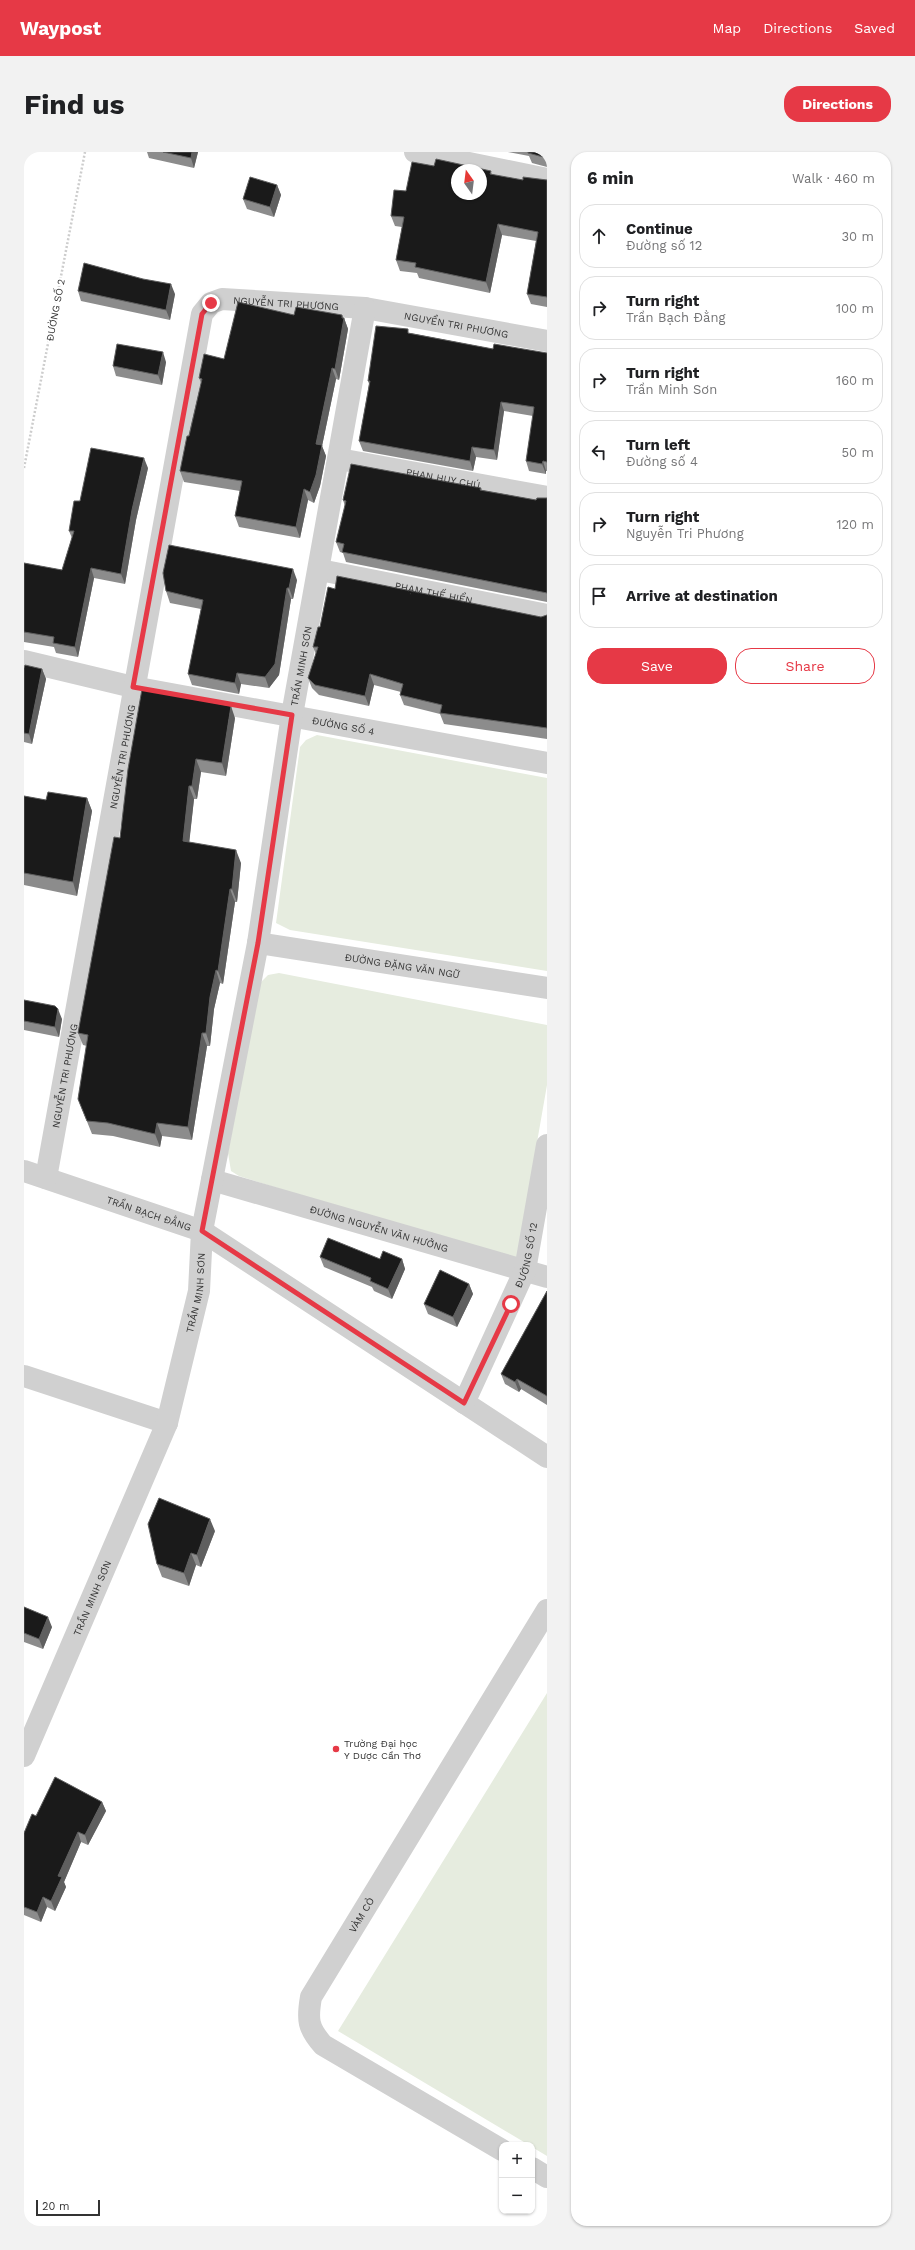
<!DOCTYPE html>
<html lang="en">
<head>
<meta charset="utf-8">
<style>
	:root { --surface:#fff; --page:#f2f2f2; --text:#202124; --muted:#757577; --line:#e0e0e0; --accent:#e63946 }
	body { margin:0; font-family:"Work Sans",sans-serif; background:var(--page); color:var(--text) }
	.controls { position:absolute; right:12px; bottom:12px; display:grid; overflow:hidden; border-radius:8px; box-shadow:0 1px 3px #0004 }
	.controls button { width:36px; height:36px; display:grid; place-items:center; padding:0; border:0; border-bottom:1px solid var(--line); background:var(--surface); color:var(--text); font:20px sans-serif }
	.compass { position:absolute; left:427px; top:12px; width:36px; height:36px; border-radius:50%; background:var(--surface); box-shadow:0 1px 3px #0004; rotate:346deg }
	.scale { position:absolute; left:12px; bottom:10px; width:64px; box-sizing:border-box; padding-left:4px; border:2px solid #333; border-top:0; font-size:11px; line-height:14px; white-space:nowrap; color:#333; -webkit-text-stroke:3px #fff; paint-order:stroke }
	.stop { position:absolute; width:12px; height:12px; margin:-9px; border:3px solid #e63946; border-radius:50%; background:#fff }
	.stop.end { background:#e63946; border-color:#fff; box-shadow:0 1px 4px #0008 }
	.list { margin:0; padding:0; list-style:none }
	h2 { display:flex; justify-content:space-between; align-items:center; height:52px; margin:0; padding:0 16px; font-size:17px }
	h2 small { font-size:13px; font-weight:400; color:var(--muted) }
	.list li { display:grid; grid-template-columns:26px 1fr auto; gap:12px; align-items:center; box-sizing:border-box; height:64px; margin:0 8px 8px; padding:0 8px; border:1px solid var(--line); border-radius:16px }
	.list b { display:block; font-size:15px; white-space:nowrap }
	.list p { margin:0; font-size:13px; white-space:nowrap; color:var(--muted) }
	.list em { font-size:13px; font-style:normal; color:var(--muted) }
	.actions { display:flex; gap:8px; padding:12px 16px }
	.actions a { flex:1; padding:9px 0; border:1px solid var(--accent); border-radius:16px; text-align:center; font-size:14px; color:var(--accent) }
	.actions .main { background:var(--accent); color:#fff }
	.icon { flex:none; width:22px; height:22px; fill:none; stroke:currentColor; stroke-width:2; stroke-linecap:round; stroke-linejoin:round }
	.map { position:relative; flex:none; width:523px; height:2074px; overflow:hidden; border-radius:16px }
	header { display:flex; align-items:center; gap:24px; box-sizing:border-box; height:56px; padding:0 20px; background:var(--accent); color:#fff }
	header strong { font-size:19px }
	nav { display:flex; gap:22px; margin-inline-start:auto; font-size:14px }
	.intro { display:flex; align-items:center; justify-content:space-between; box-sizing:border-box; height:96px; padding:0 24px }
	h1 { margin:0; font-size:28px }
	.button { padding:10px 18px; border-radius:16px; background:var(--accent); color:#fff; font-size:14px; font-weight:700 }
	main { display:flex; gap:24px; padding:0 24px }
	aside { flex:1; background:var(--surface); border-radius:16px; box-shadow:0 1px 3px #0004 }
	.map>svg:first-child { display:block }
</style>
</head>
<body>
<header>
<strong>Waypost</strong>
<nav><a>Map</a><a>Directions</a><a>Saved</a></nav>
</header>
<div class="intro"><h1>Find us</h1><a class="button">Directions</a></div>
<main>
<div class="map">
<svg width="523" height="2074" viewBox="0 0 523 2074">
	<rect width="100%" height="100%" fill="#fff"/>
	<path fill="#e6ecdf" d="M 293,583 L 523,626 L 523,819 L 266,778 L 252,771 L 276,595 L 282,588 Z
		M 255,821 L 523,873 L 523,933 L 512,996 L 498,1101 L 489,1110 L 215,1024 L 207,1019 L 204,1001 L 235,832 L 244,823 Z
		M 523,1541 L 523,2004 L 508,1995 L 508,1993 L 505,1993 L 314,1879 Z"/>
	<g fill="none" stroke-linecap="round" stroke-linejoin="round">
		<path stroke="#cdcdcd" stroke-width="2.5" stroke-dasharray="2 2" stroke-linecap="butt" d="M 0,316 L 61,0"/>
		<g stroke="#d0d0d0" stroke-width="22">
			<path d="M 391,0 L 523,27"/>
			<path id="s1" d="M 315,307 L 523,345"/>
			<path id="s2" d="M 296,418 L 523,463"/>
			<path id="s3" d="M 0,509 L 109,535 L 523,611"/>
			<path id="s4" d="M 234,791 L 523,836"/>
			<path id="s5" d="M 0,1019 L 178,1079 L 523,1305"/>
			<path id="s6" d="M 22,1026 L 178,162 L 187,151 L 198,147 L 341,156 L 523,189"/>
			<path id="s7" d="M 188,1028 L 523,1125"/>
			<path d="M 0,1224 L 143,1271"/>
			<path id="s8" d="M 440,1251 L 501,1118 L 523,993"/>
			<path id="s9" d="M 0,1604 L 143,1271 L 175,1139 L 178,1079 L 234,791 L 268,563 L 341,156"/>
			<path id="s10" d="M 478,1998 L 299,1893 C 284,1876 283,1868 287,1845 L 523,1458"/>
			<path d="M 508,2016 L 523,2025"/>
		</g>
	</g>
	<path fill="#8c8c8c" d="M 123,0 L 174,0 L 170,16 L 125,6 Z
		M 484,0 L 523,0 L 523,15 L 508,11 L 505,4 Z
		M 410,14 L 467,19 L 468,23 L 499,28 L 523,28 L 523,155 L 507,152 L 503,142 L 512,89 L 478,83 L 466,141 L 395,126 L 393,121 L 376,119 L 372,108 L 378,75 L 371,74 L 367,64 L 382,39 Z
		M 253,33 L 257,43 L 250,65 L 223,57 L 219,47 Z
		M 54,139 L 151,142 L 146,168 L 57,149 Z
		M 319,166 L 320,166 L 324,177 L 315,228 L 312,227 L 298,294 L 302,304 L 296,334 L 290,351 L 284,348 L 276,386 L 215,375 L 211,364 L 216,339 L 160,330 L 156,319 L 177,231 L 175,226 L 200,207 Z
		M 386,181 L 469,197 L 523,201 L 523,319 L 522,319 L 522,322 L 505,319 L 502,309 L 509,264 L 480,259 L 473,308 L 452,305 L 449,319 L 339,299 L 335,289 L 345,232 L 344,229 Z
		M 142,210 L 138,233 L 92,224 L 89,214 Z
		M 124,316 L 112,368 L 101,432 L 70,426 L 54,505 L 32,501 L 30,495 L 0,490 L 0,411 L 38,418 L 48,386 L 45,379 L 56,349 Z
		M 457,336 L 458,338 L 512,348 L 523,346 L 523,450 L 322,410 L 319,401 L 316,400 L 312,390 L 321,354 L 319,348 Z
		M 273,428 L 269,447 L 267,447 L 255,523 L 245,536 L 217,532 L 215,542 L 168,533 L 164,522 L 177,457 L 146,451 L 142,439 Z
		M 311,437 L 517,465 L 523,463 L 523,587 L 420,572 L 416,562 L 380,553 L 376,543 L 377,540 L 350,533 L 345,554 L 295,543 L 288,536 L 284,526 L 292,502 L 289,495 Z
		M 0,516 L 18,517 L 22,527 L 8,592 L 0,590 Z
		M 211,566 L 202,624 L 177,620 L 173,647 L 170,647 L 165,690 L 217,711 L 213,750 L 211,750 L 199,832 L 196,831 L 190,857 L 186,894 L 183,894 L 168,988 L 138,984 L 136,995 L 89,984 L 68,982 L 54,947 L 63,894 L 59,893 L 54,881 L 96,686 Z
		M 0,644 L 22,648 L 63,646 L 68,659 L 53,744 L 0,733 Z
		M 0,848 L 38,867 L 35,885 L 0,878 Z
		M 296,1105 L 356,1107 L 378,1107 L 381,1117 L 368,1147 L 350,1139 L 348,1135 L 300,1115 Z
		M 445,1132 L 449,1142 L 433,1175 L 404,1162 L 400,1152 Z
		M 523,1139 L 523,1253 L 497,1237 L 495,1240 L 481,1232 L 477,1222 Z
		M 191,1379 L 177,1415 L 172,1413 L 165,1434 L 138,1425 L 133,1412 Z
		M 0,1455 L 28,1475 L 19,1497 L 0,1490 Z
		M 78,1650 L 82,1659 L 64,1693 L 57,1690 L 40,1730 L 42,1735 L 31,1759 L 23,1755 L 17,1770 L 0,1763 L 0,1681 L 12,1664 Z"/>
	<path fill="#5f5f5f" d="M 168,0 L 174,0 L 170,16 L 167,6 Z
		M 253,33 L 257,43 L 250,65 L 246,55 Z
		M 474,72 L 478,83 L 466,141 L 462,130 Z
		M 147,132 L 151,142 L 146,168 L 142,158 Z
		M 318,163 L 320,168 L 320,166 L 324,177 L 315,228 L 311,217 Z
		M 139,200 L 142,210 L 138,233 L 134,223 Z
		M 308,216 L 312,227 L 298,294 L 302,304 L 296,334 L 290,351 L 286,340 L 292,292 Z
		M 477,250 L 480,259 L 473,308 L 470,298 Z
		M 448,295 L 452,305 L 449,319 L 446,309 Z
		M 120,306 L 124,316 L 112,368 L 101,432 L 97,422 L 108,358 Z
		M 519,309 L 522,319 L 522,322 L 518,312 Z
		M 280,337 L 284,348 L 276,386 L 272,375 Z
		M 67,416 L 70,426 L 54,505 L 51,495 Z
		M 269,417 L 273,428 L 269,447 L 265,436 Z
		M 263,436 L 267,447 L 255,523 L 245,536 L 241,525 Z
		M 18,517 L 22,527 L 8,592 L 5,582 Z
		M 213,521 L 217,532 L 215,542 L 211,531 Z
		M 346,522 L 350,533 L 345,554 L 341,544 Z
		M 207,554 L 211,566 L 202,624 L 198,611 Z
		M 172,607 L 177,620 L 173,647 L 168,634 Z
		M 165,634 L 170,647 L 164,702 L 159,689 Z
		M 63,646 L 68,659 L 53,744 L 49,730 Z
		M 212,698 L 217,711 L 213,750 L 208,737 Z
		M 206,737 L 211,750 L 199,832 L 194,819 Z
		M 192,818 L 196,831 L 190,857 L 186,894 L 182,881 L 186,845 Z
		M 34,857 L 38,867 L 35,885 L 31,875 Z
		M 178,881 L 183,894 L 168,988 L 164,975 Z
		M 133,971 L 138,984 L 136,995 L 131,982 Z
		M 378,1107 L 381,1117 L 368,1147 L 364,1137 Z
		M 445,1132 L 449,1142 L 433,1175 L 429,1165 Z
		M 493,1227 L 497,1237 L 495,1240 L 491,1230 Z
		M 186,1367 L 191,1379 L 177,1415 L 173,1403 Z
		M 167,1401 L 172,1413 L 165,1434 L 160,1421 Z
		M 24,1465 L 28,1475 L 19,1497 L 15,1487 Z
		M 78,1650 L 82,1659 L 64,1693 L 61,1683 Z
		M 54,1680 L 57,1690 L 40,1730 L 42,1735 L 31,1759 L 27,1749 L 34,1724 Z
		M 19,1745 L 23,1755 L 17,1770 L 13,1760 Z"/>
	<path fill="#1a1a1a" stroke="#5f5f5f" fill-rule="evenodd" d="M 139,0 L 168,0 L 167,6 Z
		M 504,0 L 523,0 L 523,6 L 504,1 Z
		M 412,7 L 467,19 L 466,22 L 499,28 L 499,25 L 523,28 L 523,145 L 503,142 L 514,80 L 474,72 L 462,130 L 391,115 L 392,111 L 372,108 L 380,65 L 367,64 L 370,38 L 382,39 L 388,10 L 410,14 ZM 433,18 L 457,18 L 457,42 L 433,42 Z
		M 226,25 L 253,33 L 246,55 L 219,47 Z
		M 60,111 L 119,127 L 147,132 L 142,158 L 54,139 Z
		M 214,150 L 270,163 L 272,155 L 318,163 L 318,166 L 320,166 L 311,217 L 308,216 L 292,292 L 298,293 L 292,323 L 286,340 L 280,337 L 272,375 L 211,364 L 218,329 L 156,319 L 163,284 L 165,284 L 178,227 L 175,226 L 180,202 L 200,207 Z
		M 352,174 L 384,177 L 384,181 L 469,197 L 470,192 L 523,201 L 523,310 L 519,309 L 518,312 L 502,309 L 510,255 L 477,250 L 470,298 L 448,295 L 446,309 L 335,289 L 346,229 L 344,229 Z
		M 93,192 L 139,200 L 134,223 L 89,214 Z
		M 67,296 L 120,306 L 108,358 L 97,422 L 67,416 L 51,495 L 29,491 L 30,485 L 0,480 L 0,411 L 38,418 L 50,379 L 45,379 L 50,349 L 56,349 Z
		M 327,312 L 457,336 L 456,338 L 512,348 L 513,346 L 523,346 L 523,441 L 318,400 L 320,392 L 312,390 L 322,349 L 319,348 Z
		M 145,393 L 269,417 L 265,436 L 263,436 L 251,512 L 241,525 L 213,521 L 211,531 L 164,522 L 179,448 L 142,439 L 139,421 Z
		M 313,424 L 517,465 L 523,463 L 523,576 L 416,561 L 418,553 L 376,543 L 379,532 L 346,522 L 341,544 L 291,533 L 284,526 L 294,495 L 289,495 L 294,475 L 296,475 L 304,435 L 311,437 Z
		M 1,513 L 18,517 L 5,582 L 0,581 L 0,516 Z
		M 118,537 L 207,554 L 198,611 L 172,607 L 168,634 L 165,634 L 159,689 L 212,698 L 208,737 L 206,737 L 194,819 L 192,818 L 186,845 L 182,881 L 178,881 L 164,975 L 133,971 L 131,982 L 84,971 L 63,969 L 54,947 L 64,883 L 54,881 L 90,685 L 96,686 L 104,617 Z
		M 24,640 L 63,646 L 49,730 L 0,721 L 0,644 L 22,648 Z
		M 0,848 L 31,854 L 34,857 L 31,875 L 0,869 Z
		M 304,1086 L 356,1107 L 359,1099 L 378,1107 L 364,1137 L 346,1129 L 347,1126 L 296,1105 Z
		M 416,1118 L 445,1132 L 429,1165 L 400,1152 Z
		M 523,1139 L 523,1244 L 493,1227 L 491,1230 L 477,1222 Z
		M 135,1346 L 186,1367 L 173,1403 L 167,1401 L 160,1421 L 133,1412 L 124,1372 Z
		M 0,1455 L 24,1465 L 15,1487 L 0,1481 Z
		M 31,1625 L 78,1650 L 61,1683 L 54,1680 L 34,1724 L 38,1725 L 27,1749 L 19,1745 L 13,1760 L 0,1755 L 0,1681 L 8,1662 L 12,1664 Z"/>
	<g fill="none" stroke-linecap="round" stroke-linejoin="round">
		<path stroke="#e63946" stroke-width="5" d="M 187,151 L 178,162 L 109,535 L 268,563 L 234,791 L 178,1079 L 440,1251 L 487,1152"/>
	</g>
	<circle fill="#e63946" stroke="#fff" stroke-width="1.5" cx="312" cy="1597" r="4"/>
	<g text-anchor="middle" stroke-width="4" stroke-linejoin="round" paint-order="stroke">
		<g font-size="10" fill="#333" stroke="#fff">
			<text dy="4" stroke="none"><textPath href="#s6" startOffset="968">NGUYỄN TRI PHƯƠNG</textPath></text>
			<text transform="translate(31 158) rotate(-79)" y="4">ĐƯỜNG SỐ 2</text>
			<text dy="4" stroke="none"><textPath href="#s6" startOffset="1140">NGUYỂN TRI PHƯƠNG</textPath></text>
			<text dy="4" stroke="none"><textPath href="#s1" startOffset="106">PHAN HUY CHÚ</textPath></text>
			<text dy="4" stroke="none"><textPath href="#s2" startOffset="116">PHẠM THẾ HIỂN</textPath></text>
			<text dy="4" stroke="none"><textPath href="#s9" startOffset="1132">TRẦN MINH SƠN</textPath></text>
			<text dy="4" stroke="none"><textPath href="#s3" startOffset="326">ĐƯỜNG SỐ 4</textPath></text>
			<text dy="4" stroke="none"><textPath href="#s6" startOffset="428">NGUYỄN TRI PHƯƠNG</textPath></text>
			<text dy="4" stroke="none"><textPath href="#s4" startOffset="146">ĐƯỜNG ĐẶNG VĂN NGỮ</textPath></text>
			<text dy="4" stroke="none"><textPath href="#s6" startOffset="104">NGUYỄN TRI PHƯƠNG</textPath></text>
			<text dy="4" stroke="none"><textPath href="#s5" startOffset="132">TRẦN BẠCH ĐẰNG</textPath></text>
			<text dy="4" stroke="none"><textPath href="#s7" startOffset="174">ĐƯỜNG NGUYỄN VĂN HƯỞNG</textPath></text>
			<text dy="4" stroke="none"><textPath href="#s8" startOffset="161">ĐƯỜNG SỐ 12</textPath></text>
			<text dy="4" stroke="none"><textPath href="#s9" startOffset="496">TRẦN MINH SƠN</textPath></text>
			<text dy="4" stroke="none"><textPath href="#s9" startOffset="172">TRẦN MINH SƠN</textPath></text>
			<text dy="4" stroke="none"><textPath href="#s10" startOffset="356">VÀM CỎ</textPath></text>
		</g>
		<g font-size="10" fill="#333" stroke="#fff" text-anchor="start">
			<text x="320" y="1595">Trường Đại học<tspan x="320" dy="12">Y Dược Cần Thơ</tspan></text>
		</g>
	</g>
</svg>
<div class="controls">
<button>+</button>
<button>−</button>
</div>
<svg class="compass" viewBox="-18 -18 36 36"><path d="M0-13l5 13h-10z" fill="#e53935"/><path d="M0 13l5-13h-10z" fill="#757577"/></svg>
<div class="scale">20 m</div>
<div class="stop" style="left:487px;top:1152px"></div>
<div class="stop end" style="left:187px;top:151px"></div>
</div>
<aside>
<h2>6 min<small>Walk · 460 m</small></h2>
<ul class="list">
<li><svg class="icon" aria-label="ahead" viewBox="0 0 24 24"><path d="M12 20V5M6 11l6-6 6 6"/></svg><div><b>Continue</b><p>Đường số 12</p></div><em>30 m</em></li>
<li><svg class="icon" aria-label="right" viewBox="0 0 24 24"><path d="M7 20v-9h11M14 6l5 5-5 5"/></svg><div><b>Turn right</b><p>Trần Bạch Đằng</p></div><em>100 m</em></li>
<li><svg class="icon" aria-label="right" viewBox="0 0 24 24"><path d="M7 20v-9h11M14 6l5 5-5 5"/></svg><div><b>Turn right</b><p>Trần Minh Sơn</p></div><em>160 m</em></li>
<li><svg class="icon" aria-label="left" viewBox="0 0 24 24"><path d="M17 20v-9H6M10 6l-5 5 5 5"/></svg><div><b>Turn left</b><p>Đường số 4</p></div><em>50 m</em></li>
<li><svg class="icon" aria-label="right" viewBox="0 0 24 24"><path d="M7 20v-9h11M14 6l5 5-5 5"/></svg><div><b>Turn right</b><p>Nguyễn Tri Phương</p></div><em>120 m</em></li>
<li><svg class="icon" aria-label="arrive" viewBox="0 0 24 24"><path d="M6 21V4h12l-3 4 3 4H6"/></svg><div><b>Arrive at destination</b></div></li>
</ul>
<div class="actions"><a class="main">Save</a><a>Share</a></div>
</aside>
</main>
</body>
</html>
